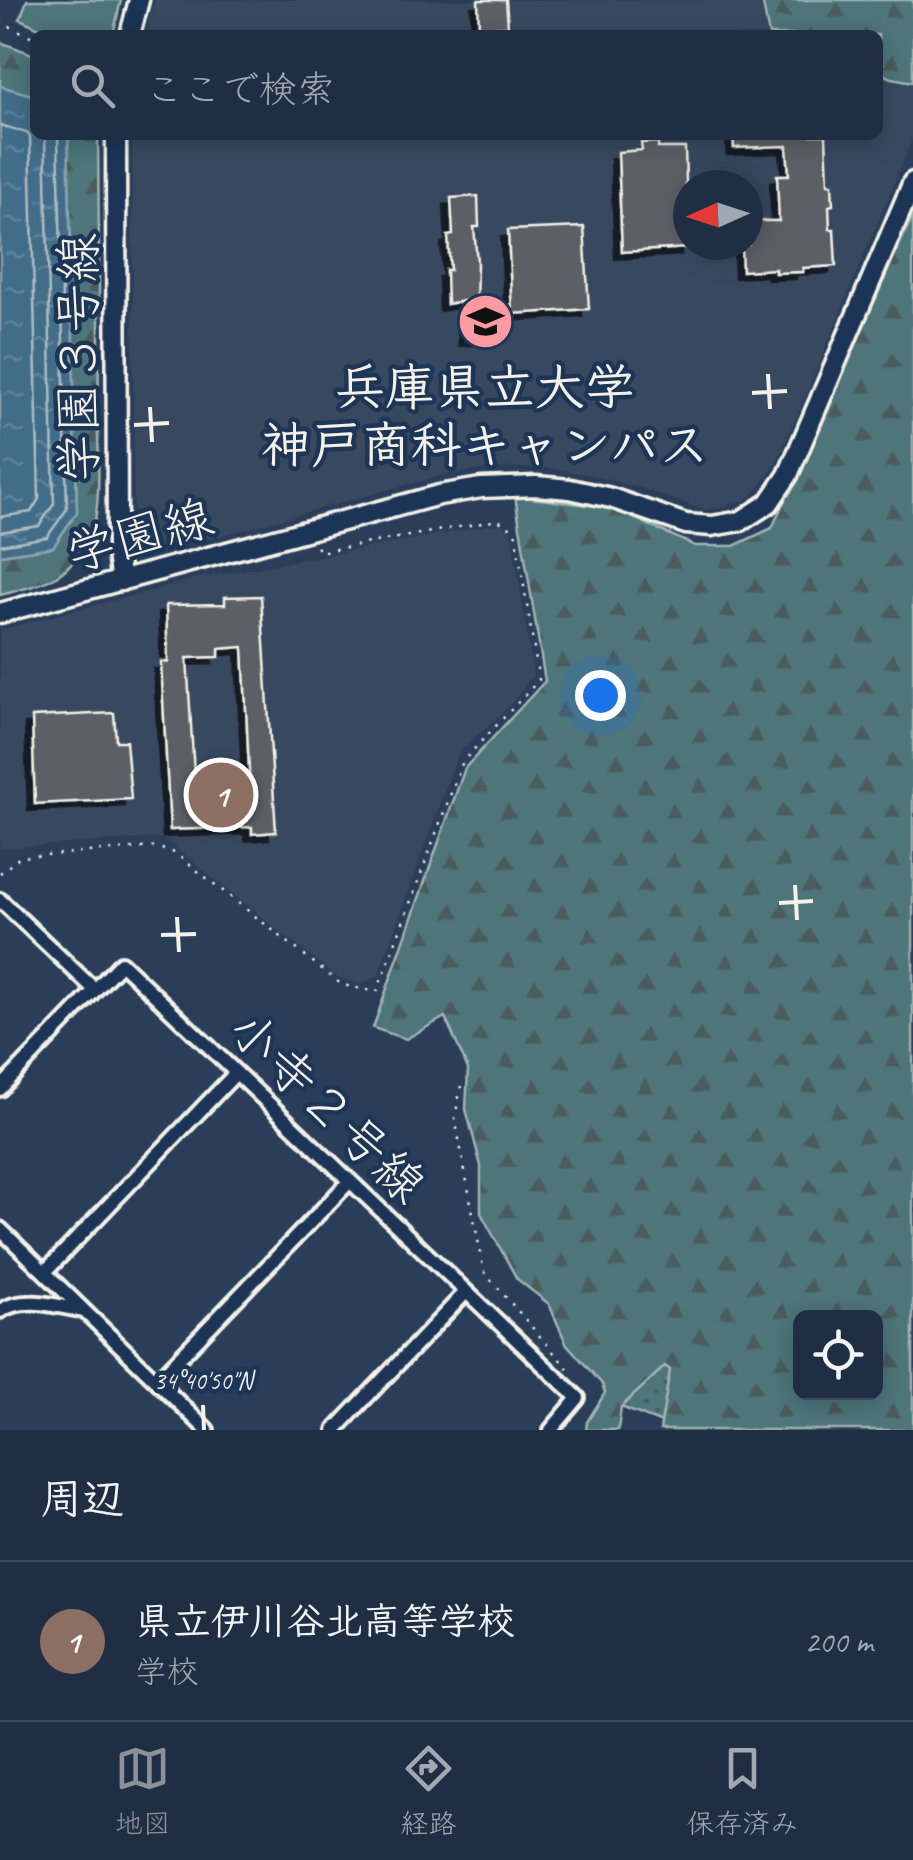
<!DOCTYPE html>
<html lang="ja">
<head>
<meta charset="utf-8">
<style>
	:root { --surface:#202e44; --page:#2d3a4f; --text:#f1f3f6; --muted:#a2a8b2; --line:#3d4a5d; --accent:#8c9099 }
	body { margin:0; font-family:Caveat,"Klee One",sans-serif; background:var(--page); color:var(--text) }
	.controls { position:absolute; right:30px; bottom:30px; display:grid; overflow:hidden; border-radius:15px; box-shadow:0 5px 25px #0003 }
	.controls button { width:90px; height:90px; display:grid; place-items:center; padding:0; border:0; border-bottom:2px solid var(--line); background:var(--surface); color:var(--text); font:50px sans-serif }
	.compass { position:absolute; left:673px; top:170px; width:90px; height:90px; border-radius:50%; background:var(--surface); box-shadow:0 5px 25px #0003; rotate:267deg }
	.you { position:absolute; left:600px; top:695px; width:35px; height:35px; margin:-25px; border:8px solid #fff; border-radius:50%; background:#1a73e8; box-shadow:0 0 0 15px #1a73e833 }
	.badge { display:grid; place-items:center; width:65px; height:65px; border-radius:50%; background:var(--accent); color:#fff; font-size:32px; font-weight:700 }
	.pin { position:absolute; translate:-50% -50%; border:5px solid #fff; box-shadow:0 2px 10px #0006 }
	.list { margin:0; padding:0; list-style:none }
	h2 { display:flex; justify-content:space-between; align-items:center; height:130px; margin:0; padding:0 40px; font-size:42px }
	h2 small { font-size:32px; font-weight:400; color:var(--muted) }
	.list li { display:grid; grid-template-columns:65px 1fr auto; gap:30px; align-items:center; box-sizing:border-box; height:160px; padding:0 40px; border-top:2px solid var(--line) }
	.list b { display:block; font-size:38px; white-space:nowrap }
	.list p { margin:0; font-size:32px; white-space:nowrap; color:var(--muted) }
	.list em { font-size:32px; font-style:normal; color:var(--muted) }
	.icon { flex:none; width:55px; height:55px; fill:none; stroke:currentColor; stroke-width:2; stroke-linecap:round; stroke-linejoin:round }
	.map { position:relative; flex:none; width:913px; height:1430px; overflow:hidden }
	.search { position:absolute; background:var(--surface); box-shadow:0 5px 25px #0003; left:30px; right:30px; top:30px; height:110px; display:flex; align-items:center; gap:25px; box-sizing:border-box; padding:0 35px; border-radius:15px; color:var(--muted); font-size:38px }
	.sheet { height:290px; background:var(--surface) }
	nav { display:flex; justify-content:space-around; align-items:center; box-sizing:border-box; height:140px; border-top:2px solid var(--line); background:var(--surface); font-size:28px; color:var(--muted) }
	nav a { display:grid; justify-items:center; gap:5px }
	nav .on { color:var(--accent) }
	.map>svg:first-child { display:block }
</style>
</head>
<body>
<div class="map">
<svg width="913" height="1430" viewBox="0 0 913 1430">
	<defs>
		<pattern id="grass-dots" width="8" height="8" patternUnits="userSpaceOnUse" patternTransform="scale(2.5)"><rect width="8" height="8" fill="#4d757a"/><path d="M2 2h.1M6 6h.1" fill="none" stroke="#4b5c5d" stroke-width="1.8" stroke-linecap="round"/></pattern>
		<pattern id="forest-firs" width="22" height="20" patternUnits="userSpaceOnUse" patternTransform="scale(2.5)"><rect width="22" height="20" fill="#4d757a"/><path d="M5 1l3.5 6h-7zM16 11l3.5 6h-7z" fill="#4b5c5d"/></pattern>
		<pattern id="water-ripples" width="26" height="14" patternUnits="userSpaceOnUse" patternTransform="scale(2.5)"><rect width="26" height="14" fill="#426d89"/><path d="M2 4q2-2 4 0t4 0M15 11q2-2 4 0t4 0" fill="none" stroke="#5e829a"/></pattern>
		<filter id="shadow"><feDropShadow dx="-7" dy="7" stdDeviation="0" flood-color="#0009"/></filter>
	</defs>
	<rect width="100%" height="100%" fill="#2a3e5a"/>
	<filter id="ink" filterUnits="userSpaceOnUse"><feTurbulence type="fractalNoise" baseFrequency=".01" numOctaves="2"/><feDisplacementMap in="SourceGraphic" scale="20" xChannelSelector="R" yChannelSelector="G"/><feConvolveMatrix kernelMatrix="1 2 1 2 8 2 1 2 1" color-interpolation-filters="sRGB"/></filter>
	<g filter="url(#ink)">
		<path fill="#39485e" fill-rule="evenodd" d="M 155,0 L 913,0 L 913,137 L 805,398 L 777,461 L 762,484 L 747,499 L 724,507 L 704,510 L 641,488 L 595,476 L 550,468 L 498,468 L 442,475 L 140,558 L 134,553 L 132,135 L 878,135 L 878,35 L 145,35 ZM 688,185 L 748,185 L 748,245 L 688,245 Z
			M 502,523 L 511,530 L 533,675 L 508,707 L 458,753 L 378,976 L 360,984 L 338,978 L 163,838 L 0,848 L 0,630 L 195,579 Z"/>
		<path fill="url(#grass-dots)" stroke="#a0b3b1" stroke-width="2.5" d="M 665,1366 L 671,1369 L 662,1423 L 621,1407 Z"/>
		<path fill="url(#forest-firs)" stroke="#a0b3b1" stroke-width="2.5" fill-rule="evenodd" d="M 758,0 L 913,0 L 913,82 L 892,78 L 878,72 L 878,35 L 769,35 L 763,4 Z
			M 0,42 L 35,55 L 35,96 L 0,86 Z
			M 68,135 L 98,135 C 99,232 100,330 98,427 C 98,456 102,517 88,541 C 62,583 44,583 0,595 L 0,555 L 53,547 L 77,512 Z
			M 913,215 L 913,1430 L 660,1430 L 670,1370 L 665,1366 L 621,1407 L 618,1430 L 586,1430 L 587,1422 L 605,1393 L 602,1384 L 566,1343 L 549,1304 L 517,1279 L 481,1213 L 481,1166 L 466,1109 L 468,1069 L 445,1017 L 406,1039 L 373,1028 L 465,768 L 545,681 L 515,496 L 612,508 L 695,546 L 734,546 L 772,528 ZM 800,1318 L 876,1318 L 876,1392 L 800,1392 Z"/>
		<path fill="#4d757a" stroke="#a0b3b1" stroke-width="2.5" d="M 27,0 L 121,0 L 113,35 L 54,35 L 20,19 Z"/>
		<path fill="url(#water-ripples)" stroke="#89a2af" stroke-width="2.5" d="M 0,86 L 35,96 L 35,135 L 68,135 L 77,512 L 53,547 L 0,555 Z"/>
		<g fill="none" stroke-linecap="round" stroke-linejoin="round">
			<path stroke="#adbcc2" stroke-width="2.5" d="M 0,125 L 27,133 L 30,137 L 39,499 L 31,512 L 0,517
				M 0,532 L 39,526 L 54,504 L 45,135
				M 0,545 L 47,537 L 67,509 L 58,135"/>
		</g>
		<path fill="#5c6066" stroke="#f4f1e8" stroke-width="2.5" fill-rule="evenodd" filter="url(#shadow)" d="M 478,0 L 506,0 L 508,26 L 479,28 Z
			M 733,135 L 826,135 L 828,184 L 832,184 L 833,205 L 829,206 L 830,229 L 834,229 L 836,266 L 803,268 L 803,272 L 775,273 L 775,269 L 742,271 L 741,245 L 748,245 L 748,221 L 779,221 L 777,175 L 789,175 L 787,146 L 734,148 Z
			M 658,142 L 658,148 L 685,148 L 688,248 L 622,252 L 618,152 L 642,150 L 641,143 Z
			M 478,196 L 479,227 L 474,227 L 477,262 L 476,312 L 501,310 L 503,336 L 466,339 L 464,301 L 447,304 L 446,270 L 450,270 L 448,236 L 453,235 L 451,198 Z
			M 584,227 L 589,309 L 512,314 L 508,230 Z
			M 261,596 L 276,832 L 252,834 L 252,827 L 170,830 L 161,662 L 168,662 L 166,605 L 225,604 L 225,597 ZM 243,647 L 250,790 L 195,791 L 187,658 L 219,657 L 219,649 Z
			M 114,713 L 116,741 L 126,741 L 131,799 L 35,804 L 32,717 Z"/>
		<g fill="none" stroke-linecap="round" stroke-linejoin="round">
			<defs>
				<path id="minor" d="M 0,900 L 94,989
					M 0,1089 L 121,963 L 578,1398 L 551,1430
					M 0,1229 L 207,1430
					M 45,1272 L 236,1073
					M 0,1311 C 23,1295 58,1306 84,1311
					M 157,1381 L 350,1181
					M 335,1430 L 465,1293"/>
				<path id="tertiary" d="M 130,35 L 139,0
					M 116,135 L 117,555 L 121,581
					M 0,613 L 439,495 L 481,488 L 536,486 L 570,489 L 611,498 L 686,524 L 712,526 L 741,521 L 769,503 L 788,475 L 913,182"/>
			</defs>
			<use href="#minor" stroke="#f4f1e8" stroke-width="20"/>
			<use href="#tertiary" stroke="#f4f1e8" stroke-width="25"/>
			<path stroke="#f4f1e8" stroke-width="2.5" stroke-dasharray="2.5 8" stroke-linecap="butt" d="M 0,22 L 35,38
				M 0,873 L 20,857 L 155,847 L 175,853 L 342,985 L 377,992 L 463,761 L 539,680 L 515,530 L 498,520 L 319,552 L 317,545
				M 461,1086 L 455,1118 L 484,1272 L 570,1371"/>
			<use href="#minor" stroke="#1d3557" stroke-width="12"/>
			<use href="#tertiary" stroke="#1d3557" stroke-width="18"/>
		</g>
	</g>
	<path fill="none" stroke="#f4f1e8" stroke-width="4" d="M 768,374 L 770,409M 752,393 L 787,391M 150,407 L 152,442M 134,425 L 169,423M 795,885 L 797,920M 779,903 L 813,901M 177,917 L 179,952M 161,935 L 196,934M 203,1405 L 204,1430"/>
	<defs>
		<symbol id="university-disc" viewBox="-11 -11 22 22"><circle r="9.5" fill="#ff9aa2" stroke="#1d3557"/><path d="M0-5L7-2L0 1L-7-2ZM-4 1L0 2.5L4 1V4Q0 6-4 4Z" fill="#111"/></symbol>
	</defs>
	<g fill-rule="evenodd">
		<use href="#university-disc" x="454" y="290" width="63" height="63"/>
	</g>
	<g text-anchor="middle" stroke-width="9" stroke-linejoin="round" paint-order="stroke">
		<g font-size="50" fill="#f4f1e8" stroke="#1d3557">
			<text transform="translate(77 358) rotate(-90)" y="18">学園３号線</text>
			<text transform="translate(139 534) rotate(-15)" y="18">学園線</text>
			<text transform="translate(328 1106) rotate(44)" y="18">小寺２号線</text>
		</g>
		<g font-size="50" font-weight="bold" fill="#f4f1e8" stroke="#1d3557">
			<text x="485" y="404">兵庫県立大学<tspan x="485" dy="58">神戸商科キャンパス</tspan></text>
		</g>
	</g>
	<g font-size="25" text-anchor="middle" fill="#f4f1e8" stroke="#1d3557" stroke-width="9" stroke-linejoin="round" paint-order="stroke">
		<text x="203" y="1389">34°40'50"N</text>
	</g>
</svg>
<div class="controls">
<button><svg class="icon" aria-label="locate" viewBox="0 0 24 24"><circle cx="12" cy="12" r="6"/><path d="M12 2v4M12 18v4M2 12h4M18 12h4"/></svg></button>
</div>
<svg class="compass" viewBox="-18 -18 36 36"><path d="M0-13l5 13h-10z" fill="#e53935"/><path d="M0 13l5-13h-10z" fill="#a2a8b2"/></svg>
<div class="you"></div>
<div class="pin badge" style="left:221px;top:795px;background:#8d6e63">1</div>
<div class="search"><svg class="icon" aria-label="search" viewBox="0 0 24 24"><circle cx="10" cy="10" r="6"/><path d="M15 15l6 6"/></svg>ここで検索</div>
</div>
<section class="sheet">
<h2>周辺<small></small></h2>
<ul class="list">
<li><span class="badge" style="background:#8d6e63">1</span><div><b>県立伊川谷北高等学校</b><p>学校</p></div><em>200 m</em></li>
</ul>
</section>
<nav>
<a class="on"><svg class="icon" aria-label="map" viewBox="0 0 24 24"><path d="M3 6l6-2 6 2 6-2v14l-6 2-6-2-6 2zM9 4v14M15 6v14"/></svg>地図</a>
<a><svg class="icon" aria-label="directions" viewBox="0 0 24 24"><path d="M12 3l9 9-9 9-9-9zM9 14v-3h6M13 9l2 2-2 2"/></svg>経路</a>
<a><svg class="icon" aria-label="saved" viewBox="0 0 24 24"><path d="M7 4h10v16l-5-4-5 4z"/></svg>保存済み</a>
</nav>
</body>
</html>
